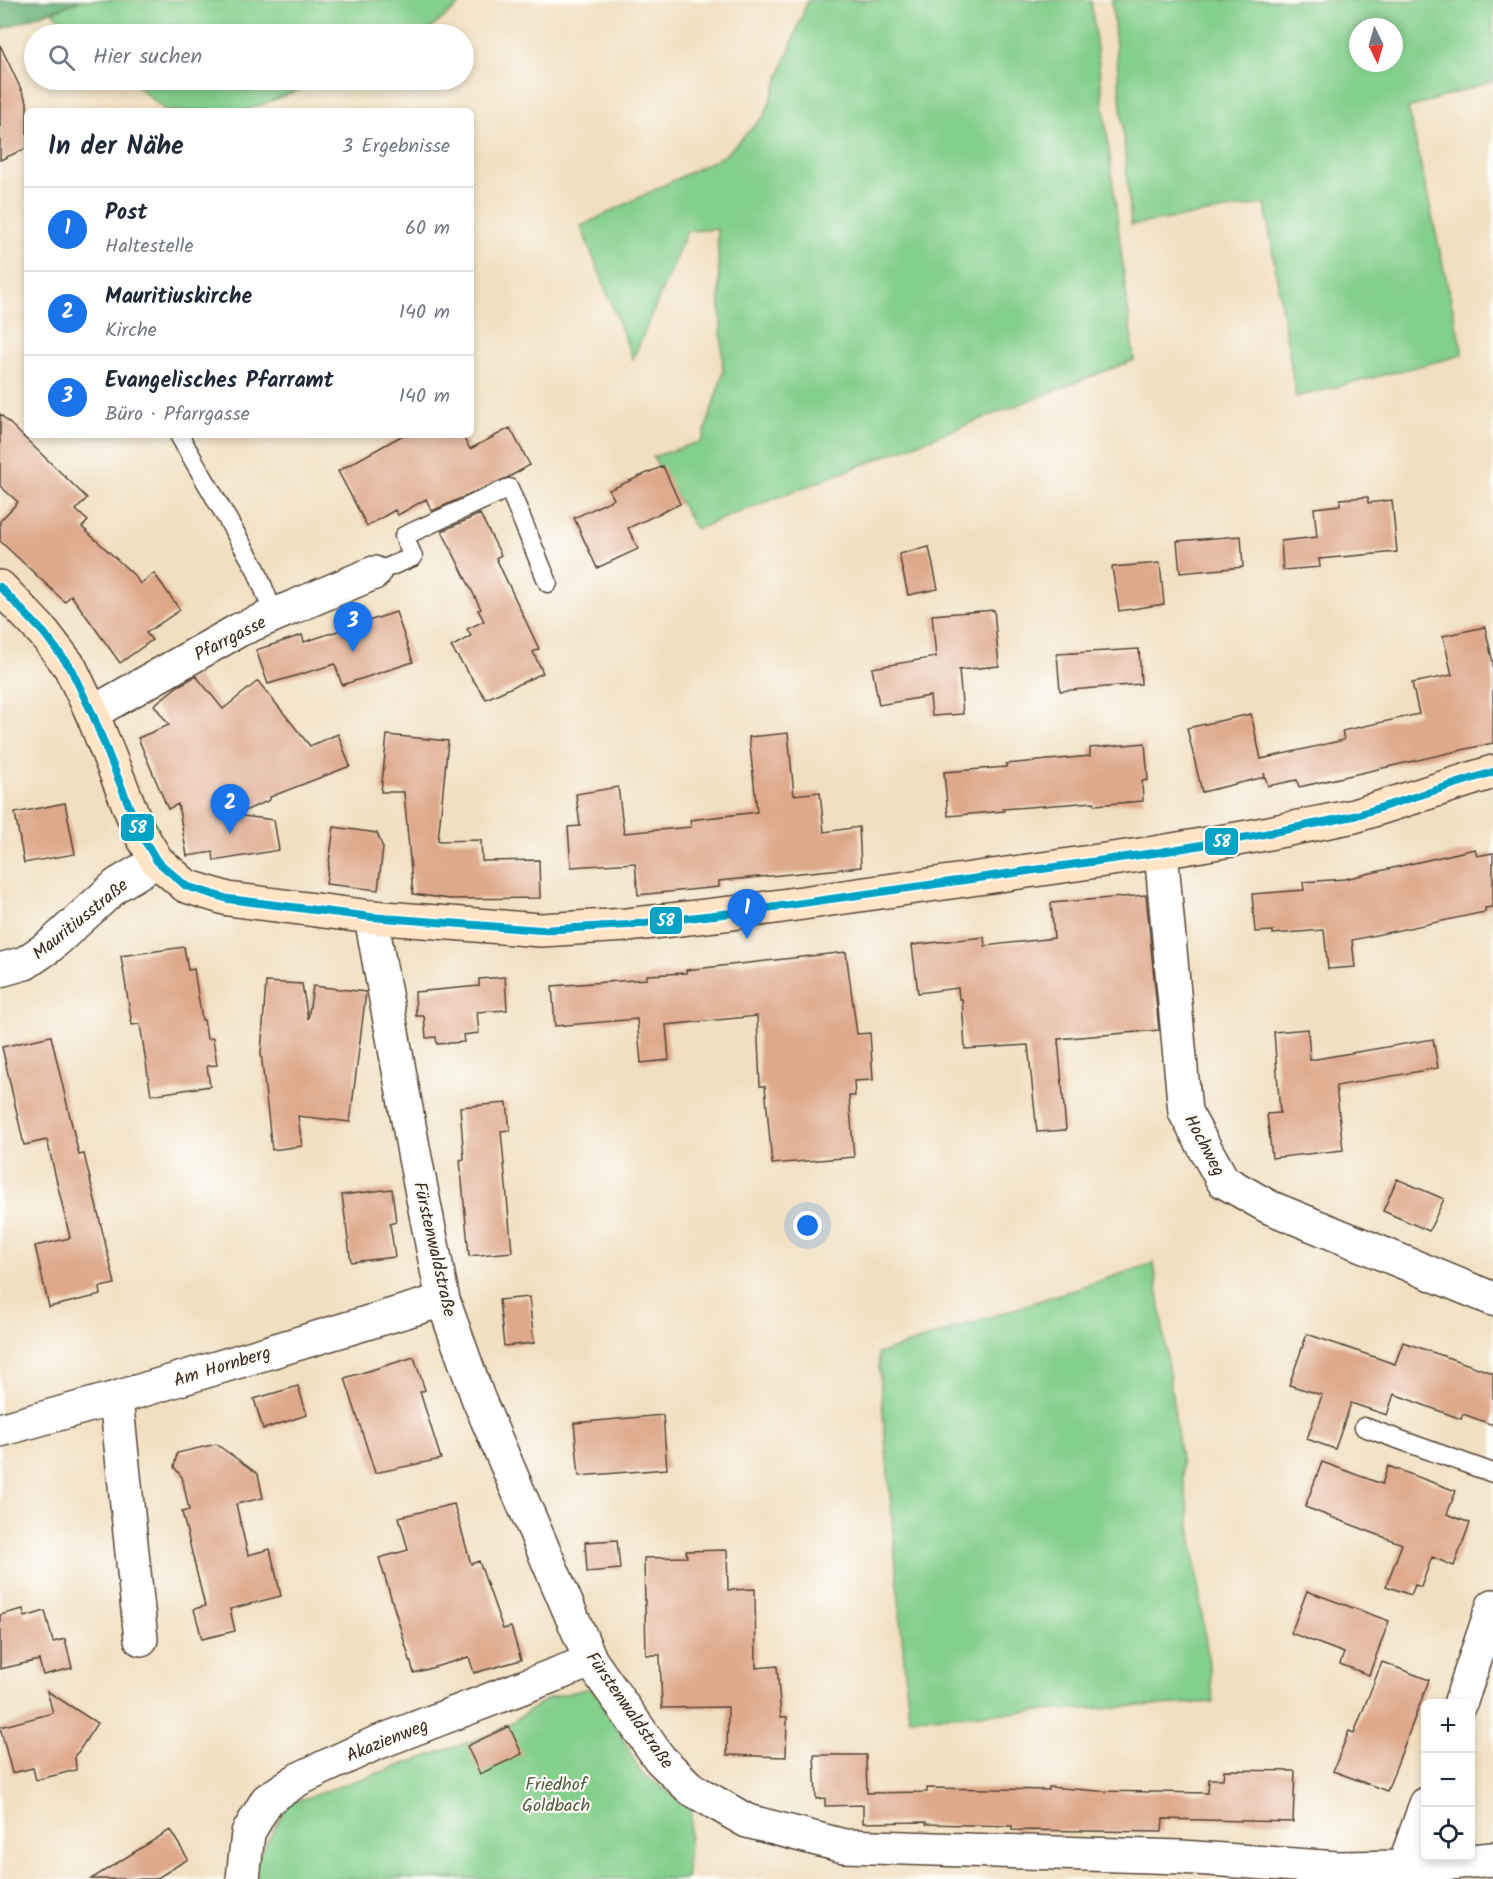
<!DOCTYPE html>
<html lang="de">
<head>
<meta charset="utf-8">
<style>
	:root { --surface:#fff; --page:#f6f6f7; --text:#1f2937; --muted:#747a83; --line:#e0e1e3; --accent:#1a73e8 }
	body { margin:0; font-family:Kalam,sans-serif; background:var(--page); color:var(--text) }
	.controls { position:absolute; right:18px; bottom:18px; display:grid; overflow:hidden; border-radius:9px; box-shadow:0 3px 9px #0003 }
	.controls button { width:54px; height:54px; display:grid; place-items:center; padding:0; border:0; border-bottom:2px solid var(--line); background:var(--surface); color:var(--text); font:30px sans-serif }
	.compass { position:absolute; left:1349px; top:18px; width:54px; height:54px; border-radius:50%; background:var(--surface); box-shadow:0 3px 9px #0003; rotate:175deg }
	.you { position:absolute; left:808px; top:1226px; width:21px; height:21px; margin:-15px; border:4px solid #fff; border-radius:50%; background:#1a73e8; box-shadow:0 0 0 9px #1a73e833 }
	.badge { display:grid; place-items:center; width:39px; height:39px; border-radius:50%; background:var(--accent); color:#fff; font-size:20px; font-weight:700 }
	.pin { position:absolute; translate:-50% -50px; filter:drop-shadow(0 2px 3px #0008) }
	.pin::after { content:''; position:absolute; top:32px; width:21px; height:18px; background:inherit; clip-path:polygon(0 0,100% 0,50% 100%) }
	.list { margin:0; padding:0; list-style:none }
	h2 { display:flex; justify-content:space-between; align-items:center; height:78px; margin:0; padding:0 24px; font-size:26px }
	h2 small { font-size:20px; font-weight:400; color:var(--muted) }
	.list li { display:grid; grid-template-columns:39px 1fr auto; gap:18px; align-items:center; box-sizing:border-box; height:84px; padding:0 24px; border-top:2px solid var(--line) }
	.list b { display:block; font-size:22px; white-space:nowrap }
	.list p { margin:0; font-size:20px; white-space:nowrap; color:var(--muted) }
	.list em { font-size:20px; font-style:normal; color:var(--muted) }
	.icon { flex:none; width:33px; height:33px; fill:none; stroke:currentColor; stroke-width:2; stroke-linecap:round; stroke-linejoin:round }
	.map { position:relative; flex:none; width:1493px; height:1879px; overflow:hidden }
	.search { position:absolute; background:var(--surface); box-shadow:0 3px 9px #0003; left:24px; top:24px; width:450px; height:66px; display:flex; align-items:center; gap:15px; box-sizing:border-box; padding:0 21px; border-radius:33px; color:var(--muted); font-size:22px }
	.panel { position:absolute; background:var(--surface); box-shadow:0 3px 9px #0003; left:24px; top:108px; width:450px; height:330px; border-radius:9px }
	.map>svg:first-child { display:block }
</style>
</head>
<body>
<div class="map">
<svg width="1493" height="1879" viewBox="0 0 1493 1879">
	<rect width="100%" height="100%" fill="#fdfcf7"/>
	<filter id="ink" filterUnits="userSpaceOnUse"><feTurbulence type="fractalNoise" baseFrequency=".0167" numOctaves="2"/><feDisplacementMap in="SourceGraphic" scale="12" xChannelSelector="R" yChannelSelector="G"/><feConvolveMatrix kernelMatrix="1 2 1 2 8 2 1 2 1" color-interpolation-filters="sRGB"/></filter>
	<filter id="wash" filterUnits="userSpaceOnUse"><feTurbulence type="fractalNoise" baseFrequency=".008" numOctaves="4" result="noise"/><feDisplacementMap in="SourceGraphic" scale="24" xChannelSelector="R" yChannelSelector="G"/><feGaussianBlur stdDeviation="1.35" result="paint"/><feColorMatrix in="noise" values="0 0 0 0 0 0 0 0 0 0 0 0 0 0 0 0 0 1.4 0 .05"/><feComposite in="paint" operator="in"/></filter>
	<g filter="url(#wash)">
		<rect width="100%" height="100%" fill="#f1dfc1"/>
		<path fill="#83cf8c" stroke="#5f7c55" stroke-width="1.5" fill-rule="evenodd" d="M 81,0 L 465,0 L 424,34 L 78,34 L 52,12 Z
			M 808,0 L 1091,0 L 1134,360 L 696,529 L 653,457 L 702,441 L 723,373 L 717,229 L 687,231 L 633,359 L 581,226 L 725,155 L 765,115 Z
			M 1112,0 L 1493,0 L 1493,81 L 1408,108 L 1463,355 L 1296,397 L 1265,204 L 1131,225 ZM 1358,27 L 1394,27 L 1394,63 L 1358,63 Z
			M 130,80 L 325,80 L 245,111 L 166,111 Z
			M 1154,1263 L 1214,1702 L 909,1718 L 878,1354 Z
			M 590,1688 L 602,1698 L 641,1773 L 692,1808 L 686,1879 L 258,1879 L 255,1864 L 288,1804 L 495,1733 L 549,1698 Z"/>
		<path fill="#6ab278" stroke="#526e4b" stroke-width="1.5" d="M 0,0 L 81,0 L 0,30 Z"/>
		<g id="blocks">
			<path fill="#dea88b" d="M 0,45 L 27,102 L 27,148 L 0,160 Z
				M 0,414 L 87,498 L 76,510 L 88,521 L 82,527 L 135,576 L 140,584 L 154,573 L 180,610 L 146,633 L 152,640 L 120,663 L 71,595 L 65,602 L 0,541 L 0,521 L 18,502 L 0,486 Z
				M 510,428 L 530,465 L 509,477 L 432,511 L 426,499 L 398,515 L 395,510 L 367,526 L 338,471 L 403,435 L 462,435 L 470,449 Z
				M 663,466 L 680,504 L 628,528 L 638,549 L 597,568 L 574,518 L 614,499 L 609,490 Z
				M 1368,497 L 1368,503 L 1392,500 L 1397,552 L 1319,559 L 1320,567 L 1283,570 L 1281,541 L 1317,537 L 1314,508 L 1340,505 L 1340,499 Z
				M 480,514 L 501,555 L 496,558 L 539,649 L 533,652 L 543,673 L 486,699 L 451,647 L 471,636 L 467,629 L 484,621 L 478,610 L 481,609 L 442,531 Z
				M 1241,536 L 1243,567 L 1180,573 L 1177,541 Z
				M 929,547 L 938,589 L 908,595 L 899,554 Z
				M 1160,563 L 1164,604 L 1119,611 L 1112,567 Z
				M 994,610 L 999,666 L 959,670 L 963,714 L 932,716 L 930,696 L 879,705 L 872,668 L 936,657 L 932,615 Z
				M 396,612 L 413,662 L 342,685 L 335,664 L 268,684 L 256,650 L 302,635 L 304,642 Z
				M 1485,627 L 1493,663 L 1493,743 L 1299,787 L 1297,780 L 1268,786 L 1264,773 L 1265,777 L 1202,792 L 1187,728 L 1251,714 L 1261,759 L 1344,740 L 1342,731 L 1419,714 L 1412,683 L 1452,675 L 1443,636 Z
				M 1139,649 L 1141,684 L 1060,691 L 1057,654 Z
				M 196,676 L 223,709 L 258,681 L 310,746 L 338,734 L 350,766 L 270,797 L 270,800 L 235,815 L 274,820 L 279,850 L 214,861 L 213,852 L 187,856 L 178,804 L 168,809 L 138,738 L 169,725 L 154,705 L 178,686 Z
				M 788,733 L 794,795 L 820,792 L 824,832 L 859,827 L 861,867 L 719,881 L 719,887 L 638,895 L 635,863 L 571,867 L 568,827 L 580,826 L 576,794 L 618,787 L 624,833 L 691,827 L 690,820 L 757,812 L 749,737 Z
				M 387,735 L 448,741 L 438,841 L 481,840 L 482,861 L 539,860 L 540,898 L 450,899 L 413,894 L 404,792 L 381,792 Z
				M 1145,743 L 1148,780 L 1142,781 L 1143,801 L 1095,805 L 1094,802 L 1003,809 L 1004,811 L 948,816 L 944,772 L 1006,767 L 1006,764 L 1090,756 L 1090,748 Z
				M 65,803 L 75,854 L 24,863 L 15,813 Z
				M 334,827 L 377,833 L 383,848 L 378,890 L 326,884 Z
				M 1475,849 L 1477,856 L 1493,853 L 1493,907 L 1485,908 L 1485,912 L 1352,940 L 1355,967 L 1328,969 L 1324,930 L 1273,934 L 1273,931 L 1255,932 L 1252,894 L 1304,890 L 1303,882 L 1345,879 Z
				M 1146,895 L 1159,1030 L 1058,1039 L 1066,1130 L 1037,1132 L 1028,1045 L 965,1049 L 962,999 L 959,999 L 958,988 L 918,993 L 912,945 L 984,937 L 985,946 L 1054,938 L 1051,903 Z
				M 184,947 L 188,970 L 194,969 L 202,1020 L 204,1020 L 207,1039 L 213,1038 L 217,1065 L 207,1066 L 210,1086 L 151,1095 L 140,1024 L 132,1025 L 121,956 Z
				M 846,952 L 857,1034 L 870,1033 L 873,1080 L 854,1081 L 855,1096 L 849,1096 L 854,1157 L 772,1164 L 765,1086 L 760,1086 L 757,1016 L 666,1025 L 669,1060 L 641,1063 L 637,1019 L 555,1026 L 552,986 L 647,979 L 647,975 L 686,973 L 686,970 Z
				M 505,977 L 507,1010 L 477,1012 L 479,1033 L 463,1035 L 464,1042 L 437,1044 L 436,1037 L 426,1038 L 424,1016 L 416,1016 L 415,992 L 479,986 L 479,979 Z
				M 266,982 L 302,984 L 308,1019 L 313,986 L 366,992 L 350,1122 L 298,1116 L 302,1146 L 272,1150 L 261,1053 Z
				M 1308,1029 L 1310,1060 L 1433,1039 L 1438,1068 L 1336,1086 L 1343,1150 L 1272,1158 L 1267,1114 L 1280,1113 L 1274,1032 Z
				M 51,1036 L 79,1155 L 84,1154 L 115,1284 L 100,1287 L 101,1295 L 49,1307 L 35,1246 L 70,1238 L 47,1140 L 24,1145 L 2,1047 Z
				M 507,1103 L 510,1130 L 501,1131 L 512,1252 L 469,1256 L 460,1160 L 464,1159 L 460,1107 Z
				M 1397,1179 L 1444,1199 L 1429,1231 L 1383,1211 Z
				M 392,1189 L 396,1222 L 390,1224 L 395,1257 L 351,1262 L 342,1195 Z
				M 529,1297 L 534,1343 L 504,1346 L 499,1300 Z
				M 1307,1334 L 1395,1364 L 1403,1342 L 1493,1373 L 1493,1425 L 1463,1414 L 1461,1419 L 1394,1394 L 1387,1415 L 1351,1403 L 1335,1449 L 1307,1439 L 1322,1395 L 1289,1385 Z
				M 414,1357 L 425,1390 L 420,1392 L 441,1459 L 375,1473 L 345,1378 Z
				M 298,1386 L 307,1415 L 263,1429 L 254,1399 Z
				M 663,1415 L 667,1469 L 579,1476 L 574,1423 Z
				M 216,1444 L 258,1474 L 263,1498 L 236,1504 L 248,1555 L 270,1549 L 281,1596 L 230,1609 L 235,1631 L 202,1639 L 194,1609 L 205,1606 L 182,1512 L 189,1510 L 182,1477 L 174,1467 L 177,1453 Z
				M 1322,1462 L 1382,1484 L 1388,1466 L 1456,1491 L 1447,1514 L 1470,1523 L 1454,1566 L 1432,1557 L 1421,1587 L 1415,1585 L 1411,1595 L 1386,1586 L 1402,1544 L 1305,1507 Z
				M 454,1504 L 471,1564 L 479,1561 L 503,1629 L 511,1627 L 521,1660 L 474,1673 L 469,1657 L 414,1673 L 379,1558 L 408,1550 L 399,1517 Z
				M 617,1540 L 620,1569 L 587,1572 L 585,1542 Z
				M 727,1550 L 728,1590 L 755,1589 L 756,1668 L 777,1666 L 781,1717 L 787,1717 L 786,1757 L 727,1755 L 728,1707 L 662,1708 L 660,1655 L 646,1655 L 644,1558 L 687,1557 L 686,1551 Z
				M 1307,1591 L 1389,1621 L 1369,1675 L 1340,1664 L 1344,1653 L 1291,1633 Z
				M 23,1609 L 25,1617 L 45,1611 L 53,1642 L 65,1639 L 72,1668 L 43,1675 L 39,1660 L 0,1669 L 0,1615 Z
				M 1382,1662 L 1429,1680 L 1387,1791 L 1333,1771 L 1349,1731 L 1354,1733 Z
				M 47,1691 L 97,1723 L 79,1751 L 75,1755 L 76,1770 L 36,1780 L 33,1768 L 12,1773 L 0,1727 L 53,1713 Z
				M 509,1726 L 522,1754 L 480,1774 L 467,1746 Z
				M 814,1755 L 866,1755 L 867,1793 L 927,1792 L 927,1788 L 1049,1790 L 1049,1787 L 1099,1791 L 1208,1793 L 1209,1779 L 1223,1779 L 1224,1770 L 1295,1771 L 1293,1822 L 1163,1819 L 1162,1832 L 1012,1830 L 1012,1826 L 926,1824 L 926,1822 L 863,1823 L 863,1805 L 825,1806 L 825,1798 L 816,1799 Z
				M 170,1830 L 188,1859 L 156,1879 L 91,1879 Z"/>
		</g>
	</g>
	<g filter="url(#ink)">
		<use href="#blocks" fill-opacity="0" stroke="#564536" stroke-width="1.5"/>
		<g fill="none" stroke-linecap="round" stroke-linejoin="round">
			<defs>
				<path id="lane" d="M 179,435 L 256,569 L 274,615
					M 374,573 L 413,557 L 404,536 L 509,488 L 548,583
					M 1364,1427 L 1493,1473"/>
				<path id="street" d="M 92,713 L 239,630 L 374,573
					M 1161,852 L 1185,1112 L 1223,1181 L 1269,1207 L 1493,1299
					M 371,917 L 415,1158 L 443,1300 L 478,1398 L 591,1661 L 660,1759 L 691,1789 L 747,1821 L 844,1846 L 1181,1857 L 1338,1868 L 1404,1867 L 1493,1859
					M 0,970 L 25,963 L 50,946 L 117,885 L 157,861
					M 116,1398 L 141,1639
					M 0,1430 L 116,1398 L 443,1300
					M 1460,1704 L 1493,1606
					M 1404,1867 L 1426,1804
					M 243,1879 L 248,1833 L 267,1800 L 299,1779 L 374,1744 L 591,1661"/>
				<path id="secondary" d="M 0,587 L 44,633 L 70,667 L 92,713 L 139,831 L 157,861 L 186,886 L 228,899 L 371,917 L 541,930 L 627,925 L 732,913 L 1161,852 L 1254,836 L 1354,816 L 1493,772"/>
			</defs>
			<use href="#lane" stroke="#564536" stroke-width="21"/>
			<use href="#street" stroke="#564536" stroke-width="36"/>
			<use href="#secondary" stroke="#564536" stroke-width="36"/>
			<use href="#lane" stroke="#fff" stroke-width="18"/>
			<use href="#street" stroke="#fff" stroke-width="33"/>
			<use href="#secondary" stroke="#ffe4c6" stroke-width="33"/>
			<defs>
				<path id="bus-1" d="M 0,587 L 44,633 L 70,667 L 92,713 L 139,831 L 157,861 L 186,886 L 228,899 L 371,917 L 541,930 L 627,925 L 732,913 L 1161,852 L 1254,836 L 1354,816 L 1493,772"/>
			</defs>
			<use href="#bus-1" stroke="#fdfcf7" stroke-width="12"/>
			<use href="#bus-1" stroke="#03a3c5" stroke-width="8"/>
		</g>
	</g>
	<g text-anchor="middle" stroke-width="4.5" stroke-linejoin="round" paint-order="stroke">
		<g font-size="18" fill="#3b2a1e" stroke="#fdfcf7">
			<text transform="translate(230 638) rotate(-27)" y="6">Pfarrgasse</text>
			<text transform="translate(80 919) rotate(-39)" y="6">Mauritiusstraße</text>
			<text transform="translate(1205 1145) rotate(62)" y="6">Hochweg</text>
			<text transform="translate(435 1249) rotate(77)" y="6">Fürstenwaldstraße</text>
			<text transform="translate(222 1366) rotate(-17)" y="6">Am Hornberg</text>
			<text transform="translate(630 1710) rotate(55)" y="6">Fürstenwaldstraße</text>
			<text transform="translate(387 1740) rotate(-22)" y="6">Akazienweg</text>
		</g>
		<g font-size="18" fill="#515c3f" stroke="#fdfcf7">
			<text x="556" y="1790">Friedhof<tspan x="556" dy="21">Goldbach</tspan></text>
		</g>
	</g>
	<g stroke="#fdfcf7" stroke-width="2">
		<rect x="120" y="813" width="35" height="29" rx="6" fill="#03a3c5"/>
		<rect x="1204" y="827" width="35" height="29" rx="6" fill="#03a3c5"/>
		<rect x="649" y="906" width="34" height="29" rx="6" fill="#03a3c5"/>
	</g>
	<g font-size="16" text-anchor="middle" font-weight="bold" fill="#fff">
		<text x="138" y="833">58</text>
		<text x="1222" y="847">58</text>
		<text x="666" y="926">58</text>
	</g>
</svg>
<div class="controls">
<button>+</button>
<button>−</button>
<button><svg class="icon" aria-label="locate" viewBox="0 0 24 24"><circle cx="12" cy="12" r="6"/><path d="M12 2v4M12 18v4M2 12h4M18 12h4"/></svg></button>
</div>
<svg class="compass" viewBox="-18 -18 36 36"><path d="M0-13l5 13h-10z" fill="#e53935"/><path d="M0 13l5-13h-10z" fill="#747a83"/></svg>
<div class="you"></div>
<div class="pin badge" style="left:747px;top:939px">1</div>
<div class="pin badge" style="left:230px;top:834px">2</div>
<div class="pin badge" style="left:353px;top:652px">3</div>
<div class="search"><svg class="icon" aria-label="search" viewBox="0 0 24 24"><circle cx="10" cy="10" r="6"/><path d="M15 15l6 6"/></svg>Hier suchen</div>
<section class="panel">
<h2>In der Nähe<small>3 Ergebnisse</small></h2>
<ul class="list">
<li><span class="badge">1</span><div><b>Post</b><p>Haltestelle</p></div><em>60 m</em></li>
<li><span class="badge">2</span><div><b>Mauritiuskirche</b><p>Kirche</p></div><em>140 m</em></li>
<li><span class="badge">3</span><div><b>Evangelisches Pfarramt</b><p>Büro · Pfarrgasse</p></div><em>140 m</em></li>
</ul>
</section>
</div>
</body>
</html>
